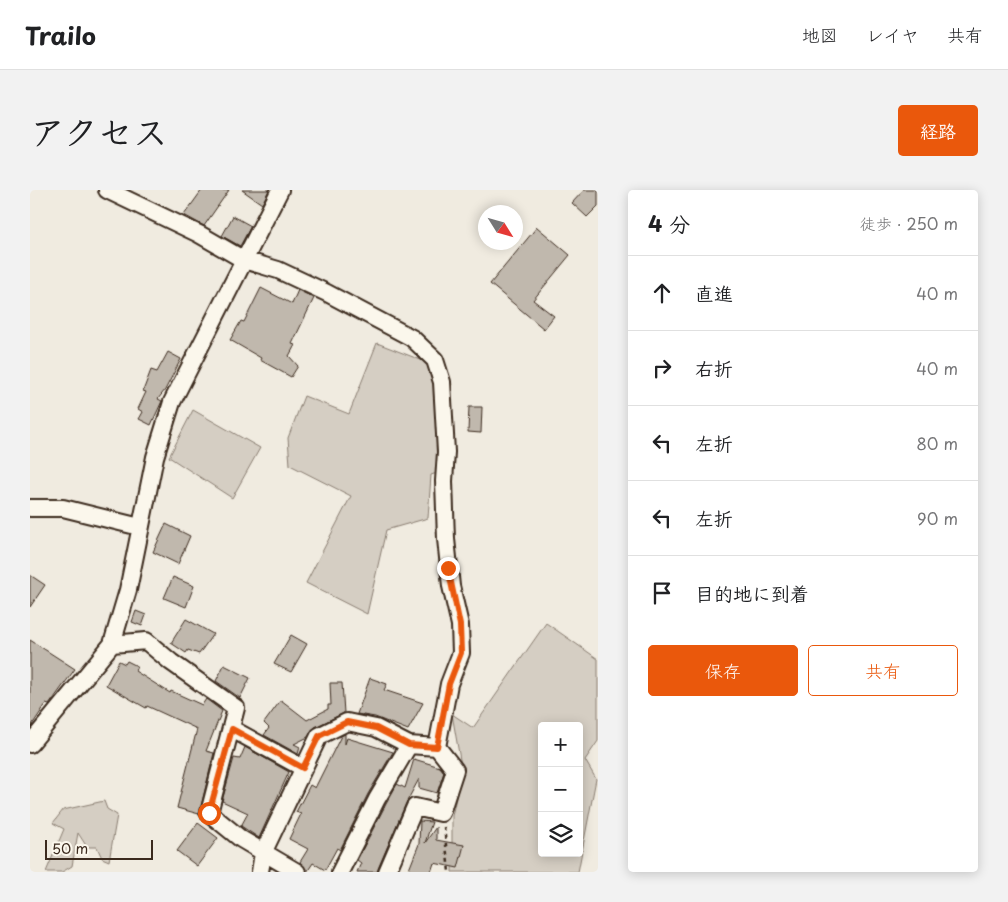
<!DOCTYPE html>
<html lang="ja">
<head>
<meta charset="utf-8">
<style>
	:root { --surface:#fff; --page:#f2f2f2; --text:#202124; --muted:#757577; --line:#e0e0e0; --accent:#ea580c }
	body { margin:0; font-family:"Playpen Sans","Klee One",sans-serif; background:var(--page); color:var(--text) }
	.controls { position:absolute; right:15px; bottom:15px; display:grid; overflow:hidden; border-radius:5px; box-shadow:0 2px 12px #0003 }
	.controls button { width:45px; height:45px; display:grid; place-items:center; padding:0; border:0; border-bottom:1px solid var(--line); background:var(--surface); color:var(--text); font:25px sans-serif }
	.compass { position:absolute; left:448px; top:15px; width:45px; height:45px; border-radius:50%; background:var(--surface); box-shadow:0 2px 12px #0003; rotate:127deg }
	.scale { position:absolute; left:15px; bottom:12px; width:108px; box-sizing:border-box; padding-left:5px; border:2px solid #3b2a1e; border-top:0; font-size:14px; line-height:18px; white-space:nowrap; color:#3b2a1e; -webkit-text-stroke:4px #fbf7ec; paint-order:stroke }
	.stop { position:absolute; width:15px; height:15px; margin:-11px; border:4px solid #ea580c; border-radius:50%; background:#fff }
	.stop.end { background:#ea580c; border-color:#fff; box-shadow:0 1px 5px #0008 }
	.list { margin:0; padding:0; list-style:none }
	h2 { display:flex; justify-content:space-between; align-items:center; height:65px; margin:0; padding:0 20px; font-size:21px }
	h2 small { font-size:16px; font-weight:400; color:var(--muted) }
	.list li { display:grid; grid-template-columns:32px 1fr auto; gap:15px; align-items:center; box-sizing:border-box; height:75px; padding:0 20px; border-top:1px solid var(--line) }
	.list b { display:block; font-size:19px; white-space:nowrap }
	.list em { font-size:16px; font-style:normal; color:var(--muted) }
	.actions { display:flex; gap:10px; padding:15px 20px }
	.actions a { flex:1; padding:11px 0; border:1px solid var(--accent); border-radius:5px; text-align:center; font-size:18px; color:var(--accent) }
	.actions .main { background:var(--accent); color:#fff }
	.icon { flex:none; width:28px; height:28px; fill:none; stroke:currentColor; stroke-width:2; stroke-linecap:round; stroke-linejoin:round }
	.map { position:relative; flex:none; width:568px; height:682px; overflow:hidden; border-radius:5px }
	header { display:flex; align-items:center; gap:30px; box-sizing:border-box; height:70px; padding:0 25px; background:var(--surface); border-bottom:1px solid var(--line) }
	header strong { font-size:24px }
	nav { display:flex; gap:28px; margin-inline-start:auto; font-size:18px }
	.intro { display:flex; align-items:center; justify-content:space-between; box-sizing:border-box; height:120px; padding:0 30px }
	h1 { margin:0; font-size:35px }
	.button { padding:12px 22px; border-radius:5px; background:var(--accent); color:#fff; font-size:18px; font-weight:700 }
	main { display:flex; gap:30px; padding:0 30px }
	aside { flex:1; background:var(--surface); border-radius:5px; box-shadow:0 2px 12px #0003 }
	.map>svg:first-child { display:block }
</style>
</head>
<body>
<header>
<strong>Trailo</strong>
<nav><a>地図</a><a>レイヤ</a><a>共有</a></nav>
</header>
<div class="intro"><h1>アクセス</h1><a class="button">経路</a></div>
<main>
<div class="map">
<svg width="568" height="682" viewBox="0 0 568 682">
	<rect width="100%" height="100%" fill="#f0ebe0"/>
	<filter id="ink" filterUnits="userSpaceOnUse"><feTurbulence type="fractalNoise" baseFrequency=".02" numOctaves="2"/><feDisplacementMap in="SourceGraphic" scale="10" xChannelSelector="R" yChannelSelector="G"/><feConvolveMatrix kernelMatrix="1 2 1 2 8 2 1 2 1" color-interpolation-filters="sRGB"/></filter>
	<g filter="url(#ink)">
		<path fill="#d5cec3" stroke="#887c70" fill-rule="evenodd" d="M 347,153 L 414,179 L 410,282 L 401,285 L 398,328 L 356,340 L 337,424 L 276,393 L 321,306 L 260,275 L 258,248 L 274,206 L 319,224 Z
			M 163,220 L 230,258 L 202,308 L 139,267 Z
			M 516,433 L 568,469 L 568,551 L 555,570 L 566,589 L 548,682 L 422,682 L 422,626 L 432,581 L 422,524 L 443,538 ZM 512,536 L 549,536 L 549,663 L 512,663 Z
			M 74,611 L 77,619 L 87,625 L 79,671 L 72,668 L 67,657 L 57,657 L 48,643 L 42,676 L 32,682 L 16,682 L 34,639 L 23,633 L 33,620 Z"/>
		<path fill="#c0b8ad" stroke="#3b2a1e" d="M 172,0 L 199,0 L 174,36 L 154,25 Z
			M 212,0 L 239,0 L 232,14 Z
			M 554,0 L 568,0 L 568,16 L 557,27 L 542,13 Z
			M 203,26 L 221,36 L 210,56 L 192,46 Z
			M 507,37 L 540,65 L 503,110 L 524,126 L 514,139 L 460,94 Z
			M 231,98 L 262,114 L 268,100 L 284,108 L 262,154 L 265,155 L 259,166 L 268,176 L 261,187 L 230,170 L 231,168 L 200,150 L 211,131 L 214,132 Z
			M 138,162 L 151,169 L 135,200 L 128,209 L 132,211 L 121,235 L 109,229 L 113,222 L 108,219 L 116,202 L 113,201 L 121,180 L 127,182 Z
			M 439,217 L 452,217 L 451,243 L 438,242 Z
			M 136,334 L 160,346 L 148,374 L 123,362 Z
			M 0,385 L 15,395 L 0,417 Z
			M 143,387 L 164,396 L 156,417 L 134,408 Z
			M 106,421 L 116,425 L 112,436 L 102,432 Z
			M 156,429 L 183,444 L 169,464 L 158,460 L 156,463 L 141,453 Z
			M 261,445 L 277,454 L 261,482 L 244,474 Z
			M 0,450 L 45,479 L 19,515 L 16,514 L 0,538 Z
			M 89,471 L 95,474 L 97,471 L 107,476 L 105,481 L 140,503 L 141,501 L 172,515 L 176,509 L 192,521 L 176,561 L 184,563 L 169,624 L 147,618 L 167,539 L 117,516 L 116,518 L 76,495 Z
			M 194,475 L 220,488 L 210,508 L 186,491 Z
			M 340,488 L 357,494 L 354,500 L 393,513 L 378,540 L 345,527 L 327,524 Z
			M 300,493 L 312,493 L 314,523 L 285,537 L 278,547 L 264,554 L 270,557 L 268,564 L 234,545 L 239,538 L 234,533 L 251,510 L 277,530 L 298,519 L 298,515 L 301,515 Z
			M 315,544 L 315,554 L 317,548 L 363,562 L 338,604 L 310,660 L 307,658 L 295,680 L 283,673 L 277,682 L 270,672 L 278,659 L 259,649 L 271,624 L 266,622 L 280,595 L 285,598 L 311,546 Z
			M 215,557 L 259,582 L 229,648 L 211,636 L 218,623 L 192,611 L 204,568 L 210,569 Z
			M 384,569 L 410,577 L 414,582 L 407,603 L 389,598 L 389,589 L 376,613 L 347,682 L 327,682 L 331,673 L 327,670 L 356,614 L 367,594 L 375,598 Z
			M 390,631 L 402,632 L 395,653 L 406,637 L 406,650 L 434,655 L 428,678 L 404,673 L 401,682 L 378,682 L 389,654 Z
			M 168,633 L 188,648 L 167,676 L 147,661 Z"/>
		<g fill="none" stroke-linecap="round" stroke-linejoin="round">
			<defs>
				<path id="street" d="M 77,0 L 169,44 L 214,70 L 248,80 L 297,103 L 382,148 L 405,170 L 412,192 L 416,262 L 414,291 L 416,349 L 421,396 L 430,435 L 431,463 L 419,494 L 407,557
					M 0,318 L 33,318 L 110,337
					M 82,454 L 116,451 L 141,472 L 206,518 L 179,623 L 211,649 L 267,682
					M 202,539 L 273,578
					M 0,554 L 82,454 L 98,400 L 125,267 L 142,212 L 250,0
					M 230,682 L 233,663 L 289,546 L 317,532 L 346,538 L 379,555
					M 310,682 L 347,609 L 379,555 L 407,557 L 425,580 L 411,623 L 385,617 L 357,682"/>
			</defs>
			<use href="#street" stroke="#3b2a1e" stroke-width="20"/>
			<path stroke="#3b2a1e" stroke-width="2.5" stroke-dasharray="4 4" stroke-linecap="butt" d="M 414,637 L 419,682"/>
			<use href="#street" stroke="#fbf7ec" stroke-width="16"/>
		</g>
	</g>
	<g fill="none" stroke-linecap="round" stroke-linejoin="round" filter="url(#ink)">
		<path stroke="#ea580c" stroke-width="6" d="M 179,623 L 202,539 L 273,578 L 289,546 L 317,532 L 346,538 L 379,555 L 407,557 L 419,494 L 431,463 L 430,435 L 418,378"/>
	</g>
</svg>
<div class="controls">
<button>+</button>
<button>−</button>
<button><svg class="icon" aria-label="layers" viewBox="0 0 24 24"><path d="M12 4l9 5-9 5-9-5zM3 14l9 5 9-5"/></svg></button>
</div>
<svg class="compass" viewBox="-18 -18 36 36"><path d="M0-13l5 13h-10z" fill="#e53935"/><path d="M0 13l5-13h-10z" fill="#757577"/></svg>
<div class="scale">50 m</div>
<div class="stop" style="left:179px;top:623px"></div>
<div class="stop end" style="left:418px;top:378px"></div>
</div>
<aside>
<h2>4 分<small>徒歩 · 250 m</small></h2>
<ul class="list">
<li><svg class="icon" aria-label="ahead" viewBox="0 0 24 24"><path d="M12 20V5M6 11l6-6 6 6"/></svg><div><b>直進</b></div><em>40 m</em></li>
<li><svg class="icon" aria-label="right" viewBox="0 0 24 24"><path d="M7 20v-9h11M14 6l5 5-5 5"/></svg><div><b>右折</b></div><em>40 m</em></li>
<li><svg class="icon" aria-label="left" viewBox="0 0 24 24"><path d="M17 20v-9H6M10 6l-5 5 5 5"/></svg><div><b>左折</b></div><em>80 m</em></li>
<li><svg class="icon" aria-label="left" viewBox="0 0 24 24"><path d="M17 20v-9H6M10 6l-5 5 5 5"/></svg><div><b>左折</b></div><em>90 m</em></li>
<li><svg class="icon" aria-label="arrive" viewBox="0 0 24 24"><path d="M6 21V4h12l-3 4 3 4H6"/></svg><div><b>目的地に到着</b></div></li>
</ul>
<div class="actions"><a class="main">保存</a><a>共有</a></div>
</aside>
</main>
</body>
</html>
